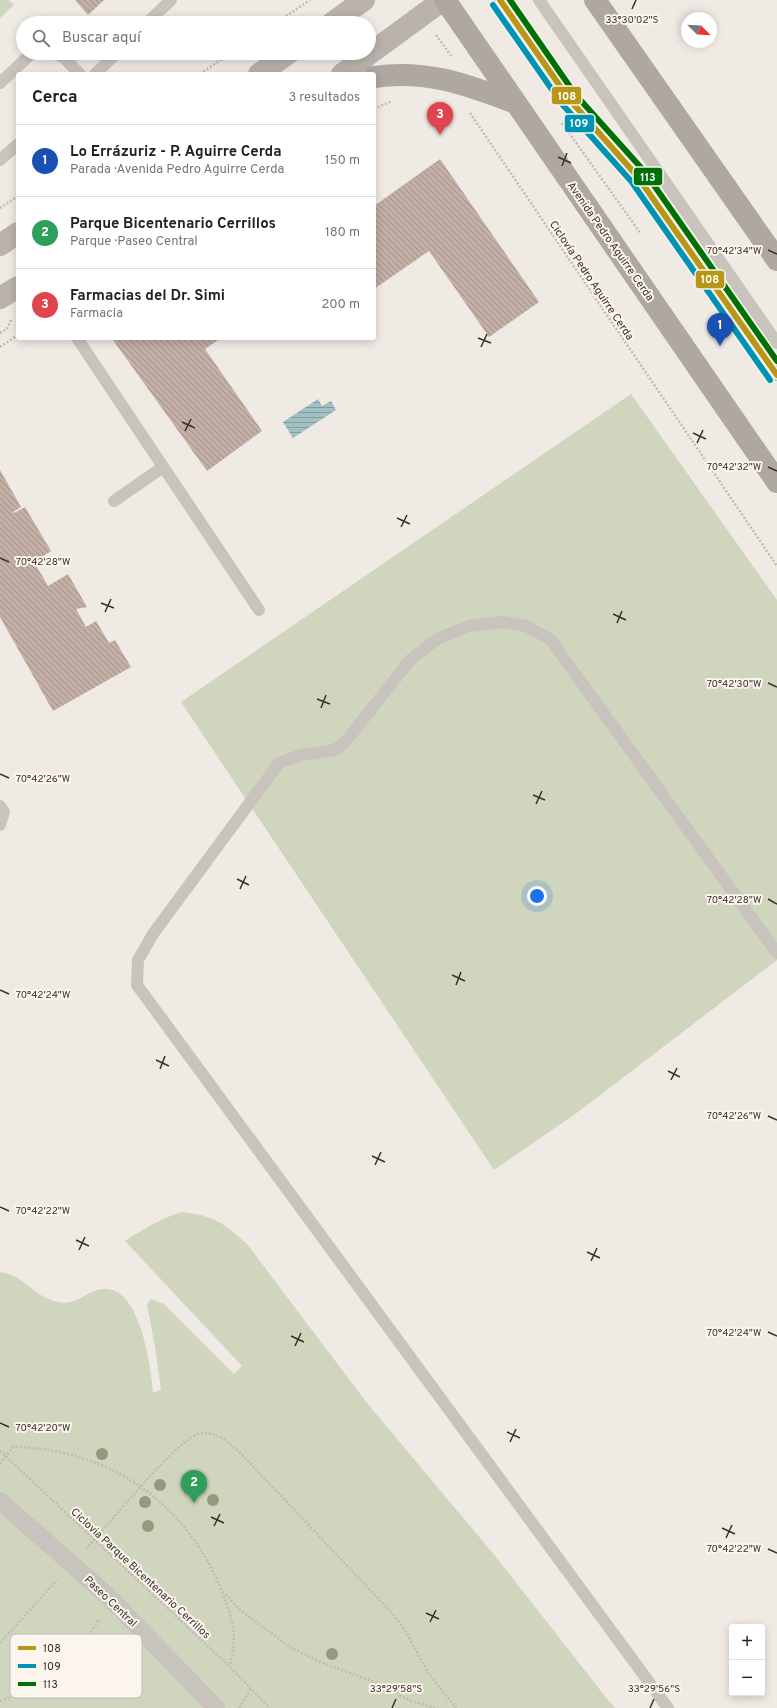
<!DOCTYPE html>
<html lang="es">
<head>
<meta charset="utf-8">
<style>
	:root { --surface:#fff; --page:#f6f6f6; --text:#222; --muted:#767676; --line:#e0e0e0; --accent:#7a716c }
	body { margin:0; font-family:Overpass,sans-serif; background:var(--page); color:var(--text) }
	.controls { position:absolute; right:12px; bottom:12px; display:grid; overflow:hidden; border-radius:4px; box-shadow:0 2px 10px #0003 }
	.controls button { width:36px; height:36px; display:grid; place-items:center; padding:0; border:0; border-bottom:1px solid var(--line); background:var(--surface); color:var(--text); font:20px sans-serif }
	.compass { position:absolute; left:681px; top:12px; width:36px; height:36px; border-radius:50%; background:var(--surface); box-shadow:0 2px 10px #0003; rotate:114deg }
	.you { position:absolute; left:537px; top:896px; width:14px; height:14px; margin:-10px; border:3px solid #fff; border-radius:50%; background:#1a73e8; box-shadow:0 0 0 6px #1a73e833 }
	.badge { display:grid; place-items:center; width:26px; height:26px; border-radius:50%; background:var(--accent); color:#fff; font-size:13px; font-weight:700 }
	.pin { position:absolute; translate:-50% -33px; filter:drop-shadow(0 1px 2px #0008) }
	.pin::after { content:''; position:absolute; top:21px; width:14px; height:12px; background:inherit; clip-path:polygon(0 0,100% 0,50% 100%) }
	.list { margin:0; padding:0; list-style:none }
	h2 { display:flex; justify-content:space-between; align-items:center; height:52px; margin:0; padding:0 16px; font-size:17px }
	h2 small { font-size:13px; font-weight:400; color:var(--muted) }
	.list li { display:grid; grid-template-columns:26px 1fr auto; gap:12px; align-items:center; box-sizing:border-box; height:72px; padding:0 16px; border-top:1px solid var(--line) }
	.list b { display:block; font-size:15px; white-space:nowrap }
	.list p { margin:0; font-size:13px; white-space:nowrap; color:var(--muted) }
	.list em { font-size:13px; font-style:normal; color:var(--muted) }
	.icon { flex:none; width:22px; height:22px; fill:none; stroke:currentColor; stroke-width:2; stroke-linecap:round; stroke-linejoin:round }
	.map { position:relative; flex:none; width:777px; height:1708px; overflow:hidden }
	.search { position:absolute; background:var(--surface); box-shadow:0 2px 10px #0003; left:16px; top:16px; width:360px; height:44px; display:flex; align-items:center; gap:10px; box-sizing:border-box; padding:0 14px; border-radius:22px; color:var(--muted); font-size:15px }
	.panel { position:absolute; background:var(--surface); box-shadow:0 2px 10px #0003; left:16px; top:72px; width:360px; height:268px; border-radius:4px }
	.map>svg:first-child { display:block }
</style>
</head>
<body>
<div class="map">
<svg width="777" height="1708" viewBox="0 0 777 1708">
	<defs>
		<pattern id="water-rules" width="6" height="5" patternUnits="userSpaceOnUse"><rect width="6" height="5" fill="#a0c0c1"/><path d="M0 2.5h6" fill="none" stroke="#839c9d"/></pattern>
		<pattern id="building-back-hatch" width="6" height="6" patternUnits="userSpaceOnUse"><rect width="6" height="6" fill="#c3afa6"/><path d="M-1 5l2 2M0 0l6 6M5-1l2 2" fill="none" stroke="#9f8f87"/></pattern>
	</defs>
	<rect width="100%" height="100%" fill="#f0eae4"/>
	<path fill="#d0d5be" d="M 0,0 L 9,0 L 14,5 L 0,18 Z
		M 631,394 L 777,600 L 777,960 L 578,1112 L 494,1170 L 181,702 Z
		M 181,1212 C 213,1215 224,1223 247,1244 L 367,1403 L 496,1557 L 604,1695 L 615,1708 L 0,1708 L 0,1272 C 26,1276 33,1297 58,1302 C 78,1306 85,1291 103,1289 C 140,1285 151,1367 153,1393 L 161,1390 L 155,1347 L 147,1304 L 151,1299 L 164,1304 L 234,1374 L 242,1366 L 125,1241 C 143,1229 161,1219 181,1212 Z"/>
	<path fill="url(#water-rules)" d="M 318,399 L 322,406 L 331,401 L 336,410 L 293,438 L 283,422 Z"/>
	<path fill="url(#building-back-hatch)" d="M 75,0 L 104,0 L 88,15 Z
		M 440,159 L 539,302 L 489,337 L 429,251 L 374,289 L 374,206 Z
		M 115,338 L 221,338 L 205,349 L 262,431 L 207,471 L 113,340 Z
		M 0,470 L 21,507 L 13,512 L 14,513 L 25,507 L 51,551 L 34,562 L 48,586 L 68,574 L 87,607 L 76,609 L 86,627 L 96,621 L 109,643 L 115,640 L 131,667 L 53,711 L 0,617 Z"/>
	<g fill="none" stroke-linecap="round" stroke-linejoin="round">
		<path stroke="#c2bbb5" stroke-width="2.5" stroke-dasharray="2 2" stroke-linecap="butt" d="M 276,23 L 310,0
			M 436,35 L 452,57
			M 200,74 L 231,53
			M 374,109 L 392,101
			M 470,113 L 777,566
			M 562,123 L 641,234
			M 0,208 L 18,196
			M 0,333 L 7,329 L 11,320
			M 0,347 L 18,335
			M 0,1451 L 229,1666 L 270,1708
			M 0,1464 L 13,1447 C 109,1448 188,1504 222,1592 C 232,1615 239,1642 229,1666
			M 86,1549 C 106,1528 180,1434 202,1433 C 222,1432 237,1450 250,1463 L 391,1612 L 405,1630 L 428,1673 L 456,1708
			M 223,1591 L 239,1609 L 290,1647 L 320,1662 L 391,1688 L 402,1697 L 412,1701 L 435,1708
			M 0,1643 L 57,1580
			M 0,1701 C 41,1686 77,1658 99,1619
			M 239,1708 L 251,1689"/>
		<path stroke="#c9c3bd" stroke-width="12" d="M 500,0 L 569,99 L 637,176 L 777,375
			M 539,0 L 777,343
			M 147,23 L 171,0
			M 55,53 L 64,58 L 80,74
			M 95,74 L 117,53
			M 0,83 L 32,53
			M 0,160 L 18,144
			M 77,338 L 259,610
			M 114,501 L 163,467
			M 0,806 L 4,812 L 0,825
			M 668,1708 L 137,985 L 138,960 L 153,934 L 279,763 L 301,755 L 335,750 L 346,741 L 411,659 L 439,638 L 469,626 L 503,622 L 526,626 L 550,639 L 777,953"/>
		<path stroke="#c9c3bd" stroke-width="18" d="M 0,1501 L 109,1597 L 216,1708"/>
		<path stroke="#bab3ad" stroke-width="22" d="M 332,23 L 364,0
			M 259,74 L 289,53
			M 342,74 L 443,0
			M 0,245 L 18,233
			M 0,298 L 18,287"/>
		<path stroke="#aea7a2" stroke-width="22" d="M 445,0 L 777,482
			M 595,0 L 777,260
			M 374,77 C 427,69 467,85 516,103"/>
		<defs>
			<path id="bus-1" d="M 500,0 L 569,99 L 637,176 L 777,375"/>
			<path id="bus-2" d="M 493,5 L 562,104 L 631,181 L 770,380"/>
			<path id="bus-3" d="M 510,0 L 575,94 L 644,171 L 777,361"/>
		</defs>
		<use href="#bus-1" stroke="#fbf5ed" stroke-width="9"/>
		<use href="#bus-2" stroke="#fbf5ed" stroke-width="9"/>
		<use href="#bus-3" stroke="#fbf5ed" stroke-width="9"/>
		<use href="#bus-1" stroke="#b89618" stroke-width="6"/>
		<use href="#bus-2" stroke="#0093b3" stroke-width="6"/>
		<use href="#bus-3" stroke="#007106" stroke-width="6"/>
	</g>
	<g fill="#949a80">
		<circle cx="102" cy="1454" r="6"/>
		<circle cx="160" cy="1485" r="6"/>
		<circle cx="213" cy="1500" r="6"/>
		<circle cx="145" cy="1502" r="6"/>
		<circle cx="148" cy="1526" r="6"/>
		<circle cx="332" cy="1654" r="6"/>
	</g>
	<path fill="none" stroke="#3a302b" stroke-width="1.5" d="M 632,9 L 636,0M 558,157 L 571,163M 562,166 L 567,153M 768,250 L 777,254M 478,338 L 491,343M 481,347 L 487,334M 182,422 L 195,428M 185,431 L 191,419M 693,433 L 706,439M 697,443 L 703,430M 768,467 L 777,471M 397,518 L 410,524M 401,527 L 407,515M 0,558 L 9,562M 101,603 L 114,608M 105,612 L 111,599M 613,614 L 626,620M 617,623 L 622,611M 768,683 L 777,687M 317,699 L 330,704M 321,708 L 326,695M 0,774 L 9,778M 533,795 L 545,800M 536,804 L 542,791M 237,879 L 249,885M 240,889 L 246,876M 768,899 L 777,904M 452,975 L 465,981M 456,985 L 461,972M 0,990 L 9,994M 156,1060 L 169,1066M 160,1069 L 165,1056M 668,1071 L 680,1077M 671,1080 L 677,1068M 768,1116 L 777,1120M 372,1156 L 385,1162M 375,1165 L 381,1152M 0,1207 L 9,1211M 76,1240 L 89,1246M 79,1250 L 85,1237M 587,1252 L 600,1258M 591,1261 L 597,1248M 768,1332 L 777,1336M 291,1336 L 304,1342M 295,1346 L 301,1333M 0,1423 L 9,1427M 507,1432 L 520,1438M 510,1442 L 516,1429M 211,1517 L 224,1523M 214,1526 L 220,1514M 722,1528 L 735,1534M 726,1538 L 732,1525M 768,1549 L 777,1553M 426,1613 L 439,1619M 430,1622 L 436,1610M 392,1708 L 396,1699M 650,1708 L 654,1699"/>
	<g text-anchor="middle" stroke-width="4" stroke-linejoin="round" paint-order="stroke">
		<g font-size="11" fill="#3a302b" stroke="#fbf5ed">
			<text transform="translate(611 241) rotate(55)" y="4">Avenida Pedro Aguirre Cerda</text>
			<text transform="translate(592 280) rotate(56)" y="4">Ciclovía Pedro Aguirre Cerda</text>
			<text transform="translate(141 1573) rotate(43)" y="4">Ciclovia Parque Bicentenario Cerrillos</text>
			<text transform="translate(111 1601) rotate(44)" y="4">Paseo Central</text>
		</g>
	</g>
	<rect x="10" y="1634" width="132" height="64" rx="6" fill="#fbf5ed" stroke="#c1bab3" stroke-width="1"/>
	<rect x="18" y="1646" width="18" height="4" fill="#b89618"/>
	<rect x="18" y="1664" width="18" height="4" fill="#0093b3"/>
	<rect x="18" y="1682" width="18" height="4" fill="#007106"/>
	<g font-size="11" fill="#3a302b">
		<text x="43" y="1652">108</text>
		<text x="43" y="1670">109</text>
		<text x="43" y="1688">113</text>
	</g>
	<g font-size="10" text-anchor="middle" fill="#3a302b" stroke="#fbf5ed" stroke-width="4" stroke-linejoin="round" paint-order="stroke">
		<text x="632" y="23">33°30'02"S</text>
		<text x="734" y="254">70°42'34"W</text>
		<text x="734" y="470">70°42'32"W</text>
		<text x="43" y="565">70°42'28"W</text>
		<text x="734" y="687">70°42'30"W</text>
		<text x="43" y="782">70°42'26"W</text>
		<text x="734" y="903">70°42'28"W</text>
		<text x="43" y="998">70°42'24"W</text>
		<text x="734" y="1119">70°42'26"W</text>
		<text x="43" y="1214">70°42'22"W</text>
		<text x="734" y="1336">70°42'24"W</text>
		<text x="43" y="1431">70°42'20"W</text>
		<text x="734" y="1552">70°42'22"W</text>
		<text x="396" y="1692">33°29'58"S</text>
		<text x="654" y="1692">33°29'56"S</text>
	</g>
	<g stroke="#fbf5ed" stroke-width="1.5">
		<rect x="551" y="86" width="31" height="19" rx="4" fill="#b89618"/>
		<rect x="564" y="114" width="31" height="19" rx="4" fill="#0093b3"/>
		<rect x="633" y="167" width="30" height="19" rx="4" fill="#007106"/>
		<rect x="695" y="270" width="30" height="19" rx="4" fill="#b89618"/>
	</g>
	<g font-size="11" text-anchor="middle" font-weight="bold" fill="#fff">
		<text x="567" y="100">108</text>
		<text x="579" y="127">109</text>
		<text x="648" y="181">113</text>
		<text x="710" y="283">108</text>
	</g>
</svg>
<div class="controls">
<button>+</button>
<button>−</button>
</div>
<svg class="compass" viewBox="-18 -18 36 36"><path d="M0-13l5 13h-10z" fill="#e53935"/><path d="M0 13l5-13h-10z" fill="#767676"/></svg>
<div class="you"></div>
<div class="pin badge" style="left:720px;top:346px;background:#1a4fb4">1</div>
<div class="pin badge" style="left:194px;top:1503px;background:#2e9e5b">2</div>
<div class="pin badge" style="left:440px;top:135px;background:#e0444e">3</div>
<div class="search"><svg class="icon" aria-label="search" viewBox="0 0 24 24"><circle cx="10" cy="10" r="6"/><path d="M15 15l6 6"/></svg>Buscar aquí</div>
<section class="panel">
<h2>Cerca<small>3 resultados</small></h2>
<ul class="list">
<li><span class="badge" style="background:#1a4fb4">1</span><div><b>Lo Errázuriz - P. Aguirre Cerda</b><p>Parada · Avenida Pedro Aguirre Cerda</p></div><em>150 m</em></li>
<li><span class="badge" style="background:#2e9e5b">2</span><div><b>Parque Bicentenario Cerrillos</b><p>Parque · Paseo Central</p></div><em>180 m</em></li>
<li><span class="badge" style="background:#e0444e">3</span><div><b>Farmacias del Dr. Simi</b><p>Farmacia</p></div><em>200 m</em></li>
</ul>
</section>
</div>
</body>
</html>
